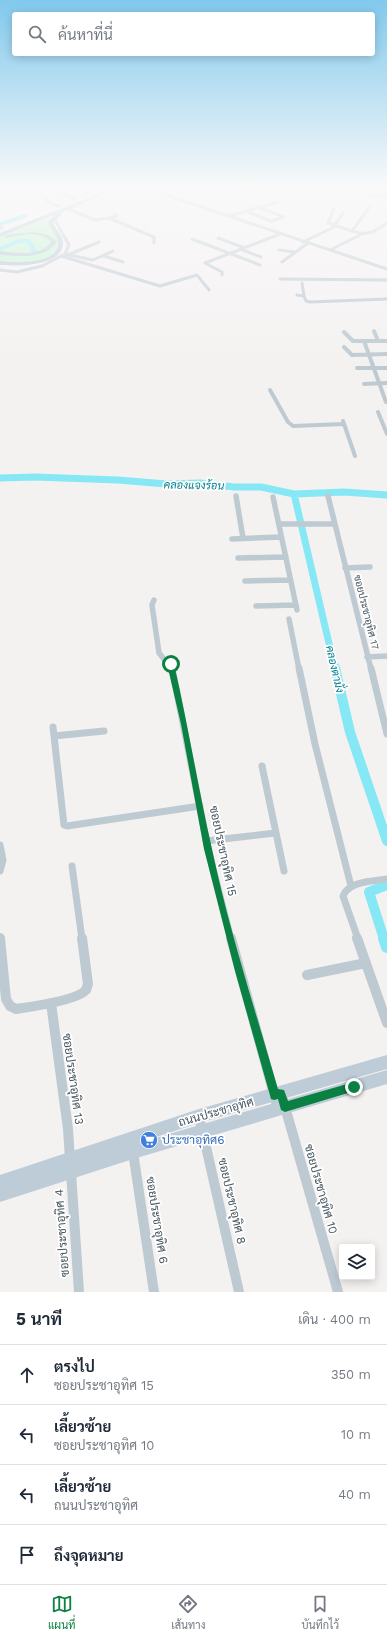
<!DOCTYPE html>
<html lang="th">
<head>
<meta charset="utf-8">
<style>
	:root { --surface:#fff; --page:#f2f2f3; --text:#1f2937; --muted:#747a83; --line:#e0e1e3; --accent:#0b8043 }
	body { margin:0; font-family:"Work Sans",Sarabun,sans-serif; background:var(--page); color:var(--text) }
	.controls { position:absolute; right:12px; bottom:12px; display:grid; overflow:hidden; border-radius:4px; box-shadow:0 2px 10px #0003 }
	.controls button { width:36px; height:36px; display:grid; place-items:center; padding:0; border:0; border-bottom:1px solid var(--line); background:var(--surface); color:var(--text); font:20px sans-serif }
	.stop { position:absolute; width:12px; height:12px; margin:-9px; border:3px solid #0b8043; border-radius:50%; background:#fff }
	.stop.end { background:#0b8043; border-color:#fff; box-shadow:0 1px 4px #0008 }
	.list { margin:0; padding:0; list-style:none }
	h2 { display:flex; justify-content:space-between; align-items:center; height:52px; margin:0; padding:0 16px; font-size:17px }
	h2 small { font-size:13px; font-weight:400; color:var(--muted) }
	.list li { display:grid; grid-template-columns:26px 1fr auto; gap:12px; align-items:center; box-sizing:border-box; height:60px; padding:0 16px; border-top:1px solid var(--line) }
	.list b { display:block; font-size:15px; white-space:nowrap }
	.list p { margin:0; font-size:13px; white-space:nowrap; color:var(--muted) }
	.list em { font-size:13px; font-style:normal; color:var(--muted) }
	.icon { flex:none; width:22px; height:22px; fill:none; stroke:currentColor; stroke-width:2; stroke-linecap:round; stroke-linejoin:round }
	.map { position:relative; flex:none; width:387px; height:1292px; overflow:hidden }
	.search { position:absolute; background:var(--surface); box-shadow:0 2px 10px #0003; left:12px; right:12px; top:12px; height:44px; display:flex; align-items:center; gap:10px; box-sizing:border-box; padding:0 14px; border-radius:4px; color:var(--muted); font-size:15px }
	.sheet { height:292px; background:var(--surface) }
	nav { display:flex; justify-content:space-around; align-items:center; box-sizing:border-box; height:56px; border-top:1px solid var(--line); background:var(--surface); font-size:11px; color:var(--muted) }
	nav a { display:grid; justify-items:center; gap:2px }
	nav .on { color:var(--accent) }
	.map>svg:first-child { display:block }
</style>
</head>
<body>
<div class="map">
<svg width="387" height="1292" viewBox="0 0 387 1292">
	<rect width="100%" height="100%" fill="#f4f1f1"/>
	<path fill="#bdf4cd" d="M 52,216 L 52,227 L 62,247 L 43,261 L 18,265 L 0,263 L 0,237 Z"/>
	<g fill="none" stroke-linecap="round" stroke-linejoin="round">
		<path stroke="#86e8f5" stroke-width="4" d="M 7,222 L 25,216
			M 0,249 C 10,245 18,239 29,241 L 34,251"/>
		<path stroke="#86e8f5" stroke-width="7" d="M 0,478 L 35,477 L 118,480 L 166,484 L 200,483 L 234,487 L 261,487 L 294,494 L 344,492 L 387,495
			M 294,494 L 335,669"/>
		<path stroke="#86e8f5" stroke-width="10" d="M 335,668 L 350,732 L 387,841
			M 384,939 L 369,892 L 387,885"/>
		<path stroke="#86e8f5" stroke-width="12" d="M 384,938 L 387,947"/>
		<path fill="#86e8f5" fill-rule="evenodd" d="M 5,221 L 10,222 L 0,226 L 0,222 Z"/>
		<path stroke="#becad2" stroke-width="3" d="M 34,186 L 48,202 L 59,206
			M 55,186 L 64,195 L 76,199
			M 80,186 L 87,194
			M 103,186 L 104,188
			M 157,186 L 166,195 L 387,269
			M 194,186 L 200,189 L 207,186
			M 377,187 L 387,190
			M 162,191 L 185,187
			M 368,194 L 377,197 L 387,195
			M 68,209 L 95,220 L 109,218 L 154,237 L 154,243
			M 334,209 L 328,223 L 352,231
			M 245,211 L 271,221 L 284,217 L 258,207
			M 229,216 L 277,202
			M 109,218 L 117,216 L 115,214
			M 335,225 L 343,213
			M 0,227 L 2,228
			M 360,234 L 373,232 L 387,223
			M 218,238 L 245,248
			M 192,239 L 260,265
			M 303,242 L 334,227
			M 240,249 L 261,257
			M 279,250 L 295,252
			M 330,250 L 360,235 L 360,233 L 352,231 L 370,206
			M 65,254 L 93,260 L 113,251
			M 70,254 L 99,242
			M 61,256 L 160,286 L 197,275 L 209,290
			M 104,256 L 123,262
			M 282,262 L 308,243
			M 0,270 L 17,272 L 42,266 L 65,254 L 69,245 L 56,222 L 56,216
			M 222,275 L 222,272 L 205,263 L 280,234
			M 280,279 L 387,280
			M 302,283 L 304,296
			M 297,295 L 304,296 L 306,301 L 310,302 L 387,299"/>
		<path stroke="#becad2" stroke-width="4" d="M 374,331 L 378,341
			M 344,332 L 353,341 L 387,341
			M 364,341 L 386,402
			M 344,347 L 352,355 L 387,354
			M 357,368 L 387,368
			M 364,384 L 387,383
			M 270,390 L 288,422 L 293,426 L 344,424
			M 378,412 L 387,434
			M 343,421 L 355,456"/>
		<path stroke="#becad2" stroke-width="5.5" d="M 236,496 L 243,538
			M 328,496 L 371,669
			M 273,497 L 297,610
			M 279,524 L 335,524
			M 232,539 L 281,537
			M 238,558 L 286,557
			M 345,568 L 370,567
			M 245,581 L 290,580
			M 154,600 L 152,605 L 159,653 L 172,669
			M 256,606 L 296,605
			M 289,619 L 299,669
			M 367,657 L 387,656"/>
		<path stroke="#becad2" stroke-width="7" d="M 172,668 L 208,849 L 231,939
			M 299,668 L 315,744 L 351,886
			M 371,668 L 387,734
			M 53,727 L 64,825 L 67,826 L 200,806
			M 54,736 L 104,731
			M 262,766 L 284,871
			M 206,841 L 275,833
			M 0,845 L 3,860 L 0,871
			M 72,866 L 82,939
			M 358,939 L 343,896 C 348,881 374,881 387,879"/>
		<path stroke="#becad2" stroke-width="10" d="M 0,938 L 6,999 L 10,1006 L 16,1009 C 30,1007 78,1000 86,990 C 87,988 87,986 88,984 L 82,938
			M 231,938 L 278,1109
			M 357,938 L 387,1023
			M 307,975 L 366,963
			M 51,1003 L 68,1129 L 70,1159
			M 281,1093 L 338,1292
			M 199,1116 L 239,1292
			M 133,1152 L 154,1292
			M 71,1172 L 79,1292"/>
		<path fill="#bdccd6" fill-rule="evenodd" d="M 387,1055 L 387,1069 L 199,1123 L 138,1143 L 387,1070 L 387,1084 L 133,1159 L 0,1202 L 0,1175 L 199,1109 Z"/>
		<path fill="#afc4d2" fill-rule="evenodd" d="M 118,186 L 124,186 L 62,212 L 62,214 L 53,222 C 55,230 64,236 63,244 C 62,267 16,266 0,265 L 0,261 C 14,263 57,265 58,244 C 59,236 50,230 48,222 L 56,214 L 0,237 L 0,233 Z
			M 32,232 C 42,233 50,234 57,242 C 44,260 19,256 0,255 L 0,251 C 16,253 41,257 51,242 C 41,230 21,235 7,238 L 4,236 L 12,234 Z"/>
	</g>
	<linearGradient id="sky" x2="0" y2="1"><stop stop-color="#81c9ed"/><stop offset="0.51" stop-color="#faf9f9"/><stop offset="1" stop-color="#faf9f9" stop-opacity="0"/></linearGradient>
	<rect width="387" height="367" fill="url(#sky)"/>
	<path fill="#0b8043" d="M 171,661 L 174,664 C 188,725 198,787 212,849 C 229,930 255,1009 278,1089 L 284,1090 L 288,1101 L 354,1082 L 358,1084 L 359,1087 L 358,1090 L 285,1112 L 281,1110 L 278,1099 L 274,1100 L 271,1099 L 235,971 L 204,849 L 181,724 L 167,664 Z"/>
	<defs>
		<symbol id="supermarket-disc" viewBox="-11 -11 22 22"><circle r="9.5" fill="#3f7fe0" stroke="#fff"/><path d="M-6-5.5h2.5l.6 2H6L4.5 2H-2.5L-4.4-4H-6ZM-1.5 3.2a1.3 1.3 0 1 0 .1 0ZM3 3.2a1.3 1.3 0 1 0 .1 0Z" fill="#fff"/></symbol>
	</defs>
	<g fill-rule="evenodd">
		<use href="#supermarket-disc" x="139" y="1130" width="20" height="20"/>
	</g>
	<g text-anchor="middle" stroke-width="3.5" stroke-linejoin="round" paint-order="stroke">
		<g font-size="10" fill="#475761" stroke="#fff">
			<text transform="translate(367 612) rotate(76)" y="4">ซอยประชาอุทิศ 17</text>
		</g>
		<g font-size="11" font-style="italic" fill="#048090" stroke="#fff">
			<text transform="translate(194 485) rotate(1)" y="4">คลองแจงร้อน</text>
			<text transform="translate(335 669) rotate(77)" y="4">คลองตามั่ง</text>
		</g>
		<g font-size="12" fill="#475761" stroke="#fff">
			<text transform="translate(223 851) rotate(78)" y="4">ซอยประชาอุทิศ 15</text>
			<text transform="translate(73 1079) rotate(82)" y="4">ซอยประชาอุทิศ 13</text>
			<text transform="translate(216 1112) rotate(-16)" y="4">ถนนประชาอุทิศ</text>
			<text transform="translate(321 1189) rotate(74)" y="4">ซอยประชาอุทิศ 10</text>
			<text transform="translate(232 1201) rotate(77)" y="4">ซอยประชาอุทิศ 8</text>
			<text transform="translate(157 1220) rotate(81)" y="4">ซอยประชาอุทิศ 6</text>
			<text transform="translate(62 1233) rotate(-94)" y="4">ซอยประชาอุทิศ 4</text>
		</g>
		<g font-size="12" fill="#366cbe" stroke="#fff" text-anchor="start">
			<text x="162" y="1144">ประชาอุทิศ6</text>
		</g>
	</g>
</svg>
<div class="controls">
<button><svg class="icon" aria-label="layers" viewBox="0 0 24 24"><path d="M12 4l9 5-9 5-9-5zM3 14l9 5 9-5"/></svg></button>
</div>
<div class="stop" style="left:171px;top:664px"></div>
<div class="stop end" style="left:354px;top:1087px"></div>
<div class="search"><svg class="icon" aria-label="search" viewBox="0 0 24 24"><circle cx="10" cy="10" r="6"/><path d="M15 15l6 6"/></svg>ค้นหาที่นี่</div>
</div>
<section class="sheet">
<h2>5 นาที<small>เดิน · 400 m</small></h2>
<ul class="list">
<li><svg class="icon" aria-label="ahead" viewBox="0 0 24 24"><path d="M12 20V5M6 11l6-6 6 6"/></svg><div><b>ตรงไป</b><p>ซอยประชาอุทิศ 15</p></div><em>350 m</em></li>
<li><svg class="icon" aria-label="left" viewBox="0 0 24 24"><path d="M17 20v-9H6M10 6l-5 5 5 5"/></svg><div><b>เลี้ยวซ้าย</b><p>ซอยประชาอุทิศ 10</p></div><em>10 m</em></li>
<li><svg class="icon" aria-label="left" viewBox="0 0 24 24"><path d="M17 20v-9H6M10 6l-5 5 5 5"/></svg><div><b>เลี้ยวซ้าย</b><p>ถนนประชาอุทิศ</p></div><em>40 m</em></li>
<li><svg class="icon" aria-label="arrive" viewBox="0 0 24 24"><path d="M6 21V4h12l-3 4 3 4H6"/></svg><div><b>ถึงจุดหมาย</b></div></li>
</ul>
</section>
<nav>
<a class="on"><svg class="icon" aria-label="map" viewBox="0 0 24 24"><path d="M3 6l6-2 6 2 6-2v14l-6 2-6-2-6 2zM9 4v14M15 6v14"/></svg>แผนที่</a>
<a><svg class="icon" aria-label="directions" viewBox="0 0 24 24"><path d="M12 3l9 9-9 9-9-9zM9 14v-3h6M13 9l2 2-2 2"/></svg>เส้นทาง</a>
<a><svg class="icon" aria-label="saved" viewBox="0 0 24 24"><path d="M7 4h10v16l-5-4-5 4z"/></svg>บันทึกไว้</a>
</nav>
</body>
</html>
